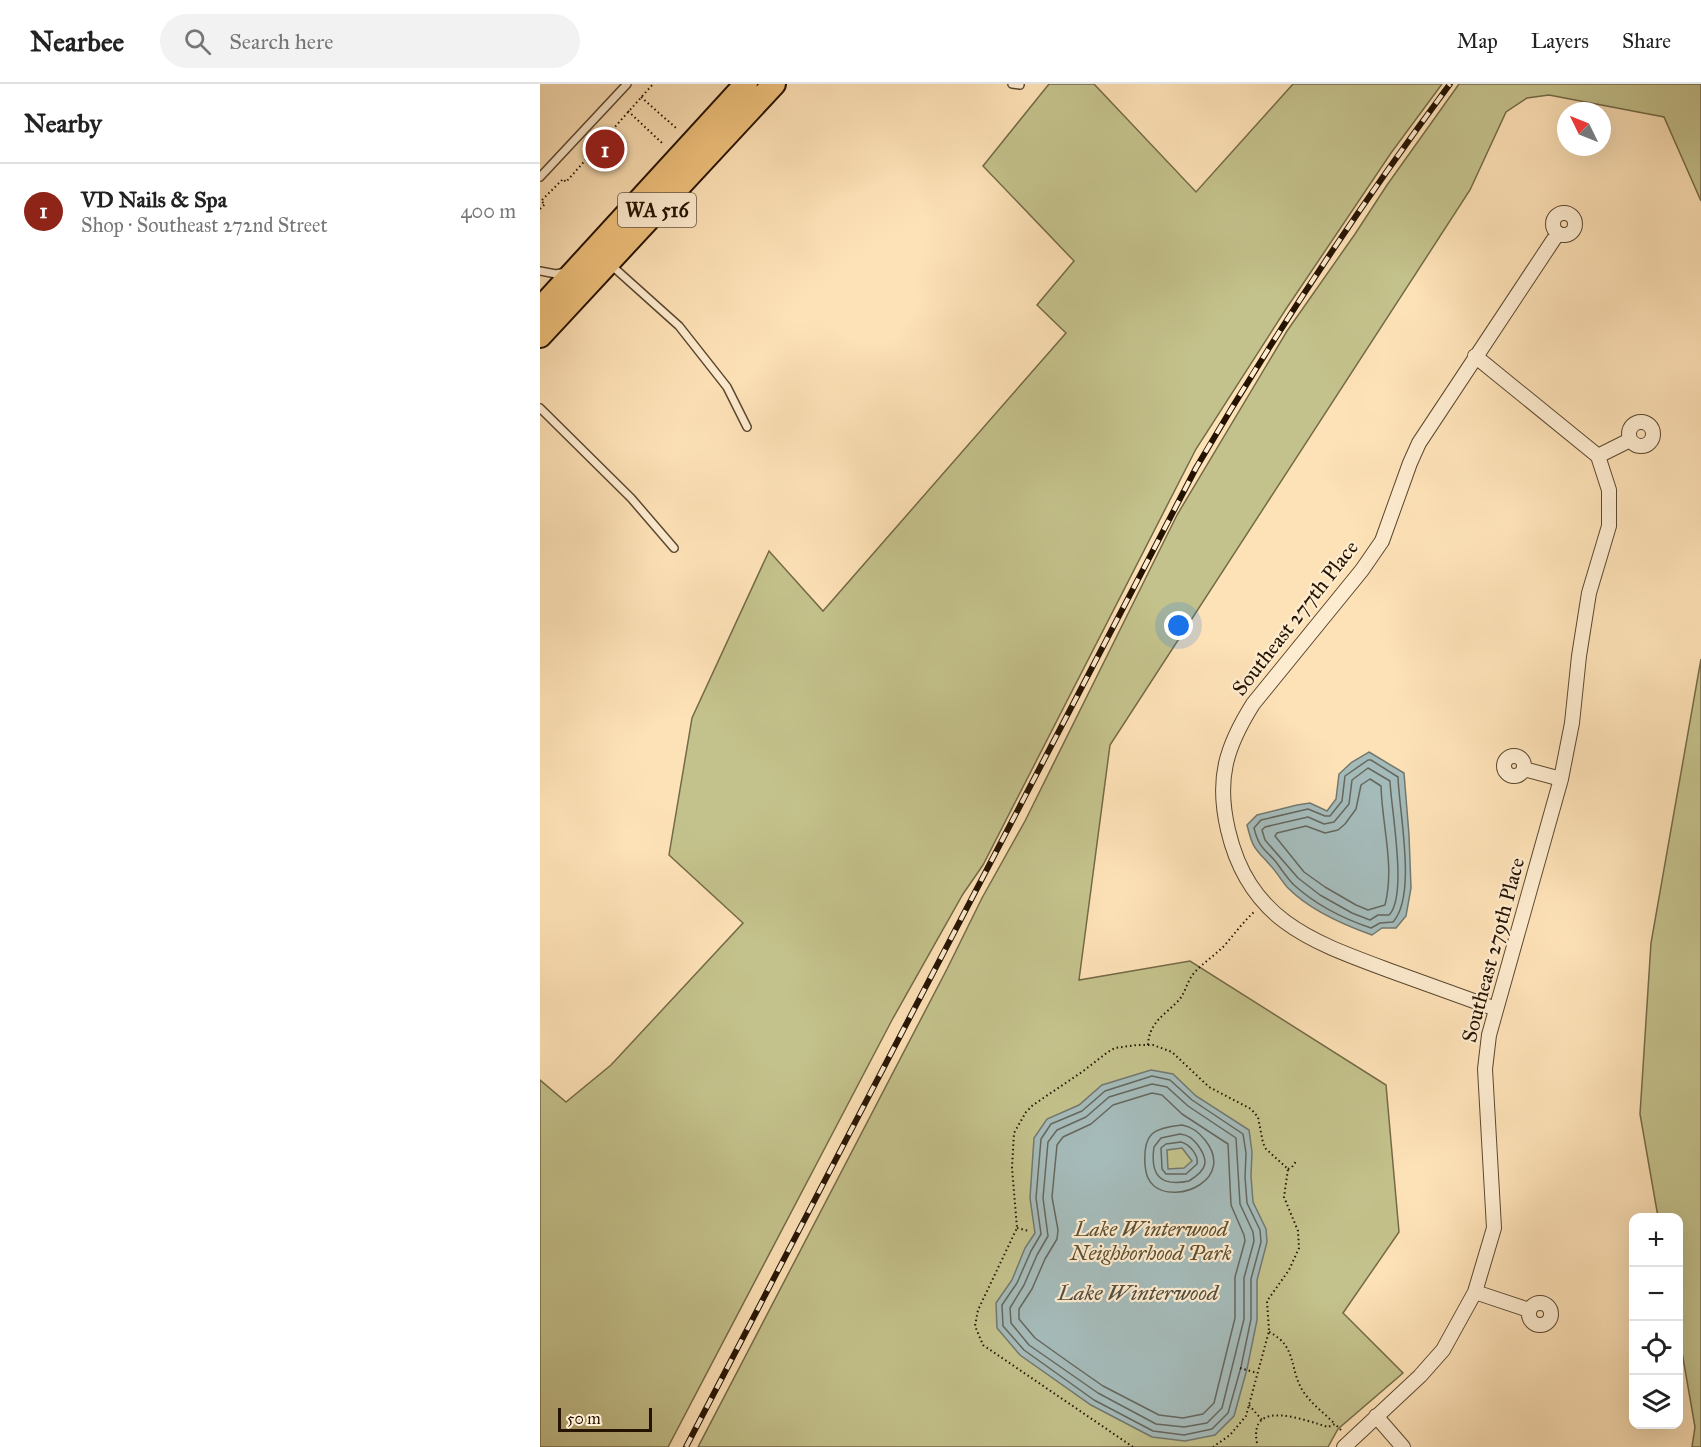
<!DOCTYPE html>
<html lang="en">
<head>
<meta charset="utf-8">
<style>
	:root { --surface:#fff; --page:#f2f2f2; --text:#222; --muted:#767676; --line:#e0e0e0; --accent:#8f2418 }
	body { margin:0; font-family:"IM FELL Great Primer",serif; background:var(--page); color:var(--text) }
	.controls { position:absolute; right:18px; bottom:18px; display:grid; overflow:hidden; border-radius:12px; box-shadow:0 6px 24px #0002 }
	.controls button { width:54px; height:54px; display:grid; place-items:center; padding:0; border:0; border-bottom:2px solid var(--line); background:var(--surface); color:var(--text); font:30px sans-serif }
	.compass { position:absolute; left:1017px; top:18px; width:54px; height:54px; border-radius:50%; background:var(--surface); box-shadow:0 6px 24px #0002; rotate:313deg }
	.scale { position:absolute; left:18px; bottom:15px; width:94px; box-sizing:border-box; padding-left:6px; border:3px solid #251302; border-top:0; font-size:16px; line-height:21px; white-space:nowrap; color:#251302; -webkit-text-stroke:4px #feecd0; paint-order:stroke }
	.you { position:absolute; left:639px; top:542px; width:21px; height:21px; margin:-15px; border:4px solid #fff; border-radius:50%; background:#1a73e8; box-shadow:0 0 0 9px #1a73e833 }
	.badge { display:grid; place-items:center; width:39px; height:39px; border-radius:50%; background:var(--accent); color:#fff; font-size:20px; font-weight:700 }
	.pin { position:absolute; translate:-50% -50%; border:3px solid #fff; box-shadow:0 2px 6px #0006 }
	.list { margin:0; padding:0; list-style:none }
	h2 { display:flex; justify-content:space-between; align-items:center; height:78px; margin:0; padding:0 24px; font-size:26px }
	h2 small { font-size:20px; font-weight:400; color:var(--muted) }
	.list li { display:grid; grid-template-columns:39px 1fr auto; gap:18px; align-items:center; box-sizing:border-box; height:96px; padding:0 24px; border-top:2px solid var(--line) }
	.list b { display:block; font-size:22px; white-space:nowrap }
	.list p { margin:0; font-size:20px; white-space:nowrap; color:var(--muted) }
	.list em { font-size:20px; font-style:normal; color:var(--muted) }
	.icon { flex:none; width:33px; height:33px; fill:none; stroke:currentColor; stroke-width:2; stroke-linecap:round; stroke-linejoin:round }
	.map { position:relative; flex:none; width:1161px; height:1363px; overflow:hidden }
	header { display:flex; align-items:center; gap:36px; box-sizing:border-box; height:84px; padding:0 30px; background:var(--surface); border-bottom:2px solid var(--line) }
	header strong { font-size:28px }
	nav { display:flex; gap:33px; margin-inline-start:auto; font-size:21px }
	.search { width:420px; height:54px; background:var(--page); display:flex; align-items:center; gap:15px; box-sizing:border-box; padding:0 21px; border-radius:33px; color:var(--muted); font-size:22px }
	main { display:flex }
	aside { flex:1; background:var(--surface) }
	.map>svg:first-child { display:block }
</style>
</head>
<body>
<header>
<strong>Nearbee</strong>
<div class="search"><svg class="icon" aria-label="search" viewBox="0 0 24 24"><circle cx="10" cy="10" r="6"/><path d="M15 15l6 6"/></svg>Search here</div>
<nav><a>Map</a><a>Layers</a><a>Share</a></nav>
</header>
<main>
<aside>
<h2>Nearby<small></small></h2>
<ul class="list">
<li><span class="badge">1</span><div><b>VD Nails &amp; Spa</b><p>Shop · Southeast 272nd Street</p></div><em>400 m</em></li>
</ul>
</aside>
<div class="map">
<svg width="1161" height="1363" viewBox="0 0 1161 1363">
	<rect width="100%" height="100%" fill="#fee2b7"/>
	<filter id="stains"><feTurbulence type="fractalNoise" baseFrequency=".00333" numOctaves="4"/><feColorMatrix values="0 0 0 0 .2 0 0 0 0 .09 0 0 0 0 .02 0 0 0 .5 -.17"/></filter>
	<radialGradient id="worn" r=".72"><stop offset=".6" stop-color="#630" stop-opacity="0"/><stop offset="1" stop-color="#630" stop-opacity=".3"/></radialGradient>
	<path fill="#c4c28c" stroke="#746a47" stroke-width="1.5" d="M 509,0 L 554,0 L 656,108 L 753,0 L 902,0 L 851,69 L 746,225 L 656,365 L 443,781 L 423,810 L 352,936 L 128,1363 L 0,1363 L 0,996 L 26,1018 L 71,981 L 203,839 L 129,771 L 152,634 L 229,467 L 283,527 L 526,249 L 497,221 L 534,177 L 443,82 Z
		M 919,0 L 1161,0 L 1161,117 L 1124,33 L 1009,11 L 987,14 L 966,28 L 930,106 L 570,661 L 539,896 L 650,877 L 846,1001 L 859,1148 L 803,1229 L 863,1289 L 798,1345 L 788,1363 L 158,1363 L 407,885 L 442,814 L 485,737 L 637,431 L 747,247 L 815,150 L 847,101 Z
		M 1161,575 L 1161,1363 L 1152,1363 L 1155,1343 L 1139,1251 L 1138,1134 L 1118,1133 L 1100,1030 L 1111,859 Z"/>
	<path fill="#a5bbba" stroke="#727870" stroke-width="1.5" fill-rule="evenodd" d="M 829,668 L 864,689 L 869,751 L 871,804 L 866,832 L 856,844 L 842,844 L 832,851 C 804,841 768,825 747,803 C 741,796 736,787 730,781 C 714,763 713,765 707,741 L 717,731 L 757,721 L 770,719 L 787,727 L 796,715 L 799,690 L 812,678 Z
		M 611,986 L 633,990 L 656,1012 L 709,1046 L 712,1068 L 711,1092 L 713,1118 L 726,1145 L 727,1158 L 717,1196 L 717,1236 L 707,1285 L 694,1332 L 675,1351 L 645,1357 L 612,1353 L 551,1321 L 480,1271 L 457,1244 L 456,1219 L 472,1196 L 485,1164 L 495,1149 L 490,1114 L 494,1054 L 507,1035 L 539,1021 L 562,1001 ZM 642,1064 L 652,1077 L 644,1084 L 628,1085 L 627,1066 Z"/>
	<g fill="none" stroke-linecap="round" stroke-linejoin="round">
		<path stroke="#65675e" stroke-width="1.5" d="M 828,676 L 831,676 L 858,693 C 859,728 877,812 853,838 L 840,839 L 831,844 C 804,835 775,820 754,801 C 747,794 742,786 736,778 C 724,764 719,764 714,744 L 721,736 L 768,725 L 785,732 L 790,732 L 802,717 L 805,692 Z
			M 828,684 L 850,697 C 851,725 868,812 849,831 L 838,831 L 830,836 L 812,829 L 780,811 L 758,794 L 725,756 L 722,746 L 725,743 L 768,733 L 784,740 L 794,738 L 809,720 L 812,696 Z
			M 830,695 L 841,702 C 842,742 855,782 845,821 L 828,826 L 816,821 L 785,803 L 764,788 L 735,752 L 737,749 L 766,742 L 785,749 L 798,746 L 805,740 L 816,725 L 821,701 Z
			M 612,992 L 630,996 L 652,1016 L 703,1050 L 706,1069 L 705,1093 L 707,1119 L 720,1146 L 721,1158 L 711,1195 L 711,1235 L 701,1283 L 688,1329 L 672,1345 L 644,1351 L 613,1347 L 554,1316 L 484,1266 L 463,1242 L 462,1221 L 477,1199 L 491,1167 L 501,1150 L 496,1114 L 501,1055 L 511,1040 L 542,1027 L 565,1007 Z
			M 612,1000 L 627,1003 L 648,1022 L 696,1054 L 700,1120 L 713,1148 L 714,1157 L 704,1194 L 704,1235 L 682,1324 L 667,1339 L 644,1343 L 616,1340 L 558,1309 L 489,1261 L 471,1239 L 470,1224 L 484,1201 L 497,1171 L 508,1152 L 503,1114 L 508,1058 L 517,1046 L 546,1033 L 569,1013 Z
			M 612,1009 L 622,1011 L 642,1030 L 688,1060 L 691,1121 L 704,1151 L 705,1157 L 695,1193 L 695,1234 L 674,1319 L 663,1330 L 643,1334 L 619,1331 L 563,1302 L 530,1279 L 495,1254 L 479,1235 L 479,1225 L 492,1205 L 505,1175 L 517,1155 L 518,1146 L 512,1113 L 517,1061 L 523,1053 L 551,1040 L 573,1021 Z
			M 642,1041 C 653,1043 658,1048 665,1056 C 696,1095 637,1121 614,1102 C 607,1096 606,1089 605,1081 C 603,1050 612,1044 642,1041 Z
			M 640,1050 C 648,1051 652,1054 657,1060 C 670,1077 667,1086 649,1097 C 620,1103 610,1091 614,1063 L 621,1054 Z
			M 641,1058 C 649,1060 659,1071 657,1080 L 646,1090 L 626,1090 L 622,1085 L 621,1064 L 626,1060 Z"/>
		<defs>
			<path id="service" d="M 472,0 L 480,1
				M 0,93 L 87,0
				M 71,181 L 139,242 L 187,303 L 207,343
				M 0,187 L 16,190 L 26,188
				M 0,324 L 91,414 L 134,464"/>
			<path id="minor" d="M1013 140a11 11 0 1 1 22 0a11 11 0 1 1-22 0Z
				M 935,272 L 1058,372
				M1089 350a12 12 0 1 1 24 0a12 12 0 1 1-24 0Z
				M 1058,372 L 1090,356
				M964 682a10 10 0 1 1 20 0a10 10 0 1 1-20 0Z
				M 984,685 L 1021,695
				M 956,925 C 920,912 884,899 848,886 C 770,857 709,836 688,746 C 676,695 686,663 713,620 L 822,486 L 842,457 L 870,379 L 879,359 L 1018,149
				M 935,1208 L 989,1226
				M989 1230a11 11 0 1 1 22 0a11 11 0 1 1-22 0Z
				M 836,1332 L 863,1363
				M 804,1363 L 880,1292 L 903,1266 L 935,1208 L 954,1144 L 945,985 L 949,951 L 1021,695 L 1032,639 L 1039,572 L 1049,509 L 1069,442 L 1069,406 L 1058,372"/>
			<path id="primary" d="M 0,225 L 206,0
				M 0,252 L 234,0"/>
		</defs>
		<use href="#service" stroke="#5b472f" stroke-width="10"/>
		<use href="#minor" stroke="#5b472f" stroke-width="16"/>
		<use href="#primary" stroke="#251302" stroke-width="26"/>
		<path stroke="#251302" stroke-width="2" stroke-dasharray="1.5 3" stroke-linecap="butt" d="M 101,13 L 136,44
			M 88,27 L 122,59
			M 0,125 L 5,120 L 1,117 L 23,95 L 26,98 L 113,0
			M 608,961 C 609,938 625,931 639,916 C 646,908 647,896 655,888 C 663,879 674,872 683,863 C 694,851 702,839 714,828
			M 748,1085 L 752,1083 L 757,1076
			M 477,1144 L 489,1147
			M 729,1248 C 759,1263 748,1287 765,1310 C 773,1321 785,1330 795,1340
			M 700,1284 L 717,1289
			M 709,1321 L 722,1336
			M 717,1359 C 708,1313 767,1337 788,1343 L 795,1340 L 802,1347
			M 593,1363 L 443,1261 L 435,1242 L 438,1226 L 477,1144 L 472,1084 L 474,1049 L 486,1028 L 493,1021 L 542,988 L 568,968 L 575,964 L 597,961 L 613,961 L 632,968 L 669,1003 L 711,1025 L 718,1033 L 723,1059 L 726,1065 L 748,1085 L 744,1113 L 758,1147 L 759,1164 L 749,1186 L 727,1217 L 729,1247 L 706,1332 L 690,1351 L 673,1363"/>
		<use href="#service" stroke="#feecd0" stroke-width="7"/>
		<use href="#minor" stroke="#feecd0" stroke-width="14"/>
		<use href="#primary" stroke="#efc17c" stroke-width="22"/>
		<defs>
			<path id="rail" d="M 146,1363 L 656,384 C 734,251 818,124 910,0"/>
		</defs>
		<use href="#rail" stroke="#251302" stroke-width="6"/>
		<use href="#rail" stroke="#feecd0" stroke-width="4" stroke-dasharray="11" stroke-linecap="butt"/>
	</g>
	<g text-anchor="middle" stroke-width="4.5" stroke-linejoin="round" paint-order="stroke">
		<rect fill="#feecd0" stroke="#665440" stroke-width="1.5" x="78" y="109" width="78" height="34" rx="4.5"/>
		<g font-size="20" font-weight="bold" fill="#251302">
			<text x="117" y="133">WA 516</text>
		</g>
		<g font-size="21" fill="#251302" stroke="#feecd0">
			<text transform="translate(755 534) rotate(-52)" y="7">Southeast 277th Place</text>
			<text transform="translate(953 866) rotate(-75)" y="7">Southeast 279th Place</text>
		</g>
		<g font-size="21" font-style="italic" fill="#5d5032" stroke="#feecd0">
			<text x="611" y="1152">Lake Winterwood<tspan x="611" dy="24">Neighborhood Park</tspan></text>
		</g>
		<g font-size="22" font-style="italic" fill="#524e42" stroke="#feecd0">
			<text x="598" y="1216">Lake Winterwood</text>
		</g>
	</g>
	<rect width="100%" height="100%" filter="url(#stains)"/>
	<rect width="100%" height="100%" fill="url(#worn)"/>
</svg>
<div class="controls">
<button>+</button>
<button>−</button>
<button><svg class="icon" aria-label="locate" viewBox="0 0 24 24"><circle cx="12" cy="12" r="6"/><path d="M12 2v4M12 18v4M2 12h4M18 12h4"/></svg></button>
<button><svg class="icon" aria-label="layers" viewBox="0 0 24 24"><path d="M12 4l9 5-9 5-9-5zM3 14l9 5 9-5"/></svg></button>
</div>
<svg class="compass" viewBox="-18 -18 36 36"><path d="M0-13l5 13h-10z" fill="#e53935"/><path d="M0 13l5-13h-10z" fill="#767676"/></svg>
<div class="scale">50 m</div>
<div class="you"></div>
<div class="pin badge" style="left:65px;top:65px">1</div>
</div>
</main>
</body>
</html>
